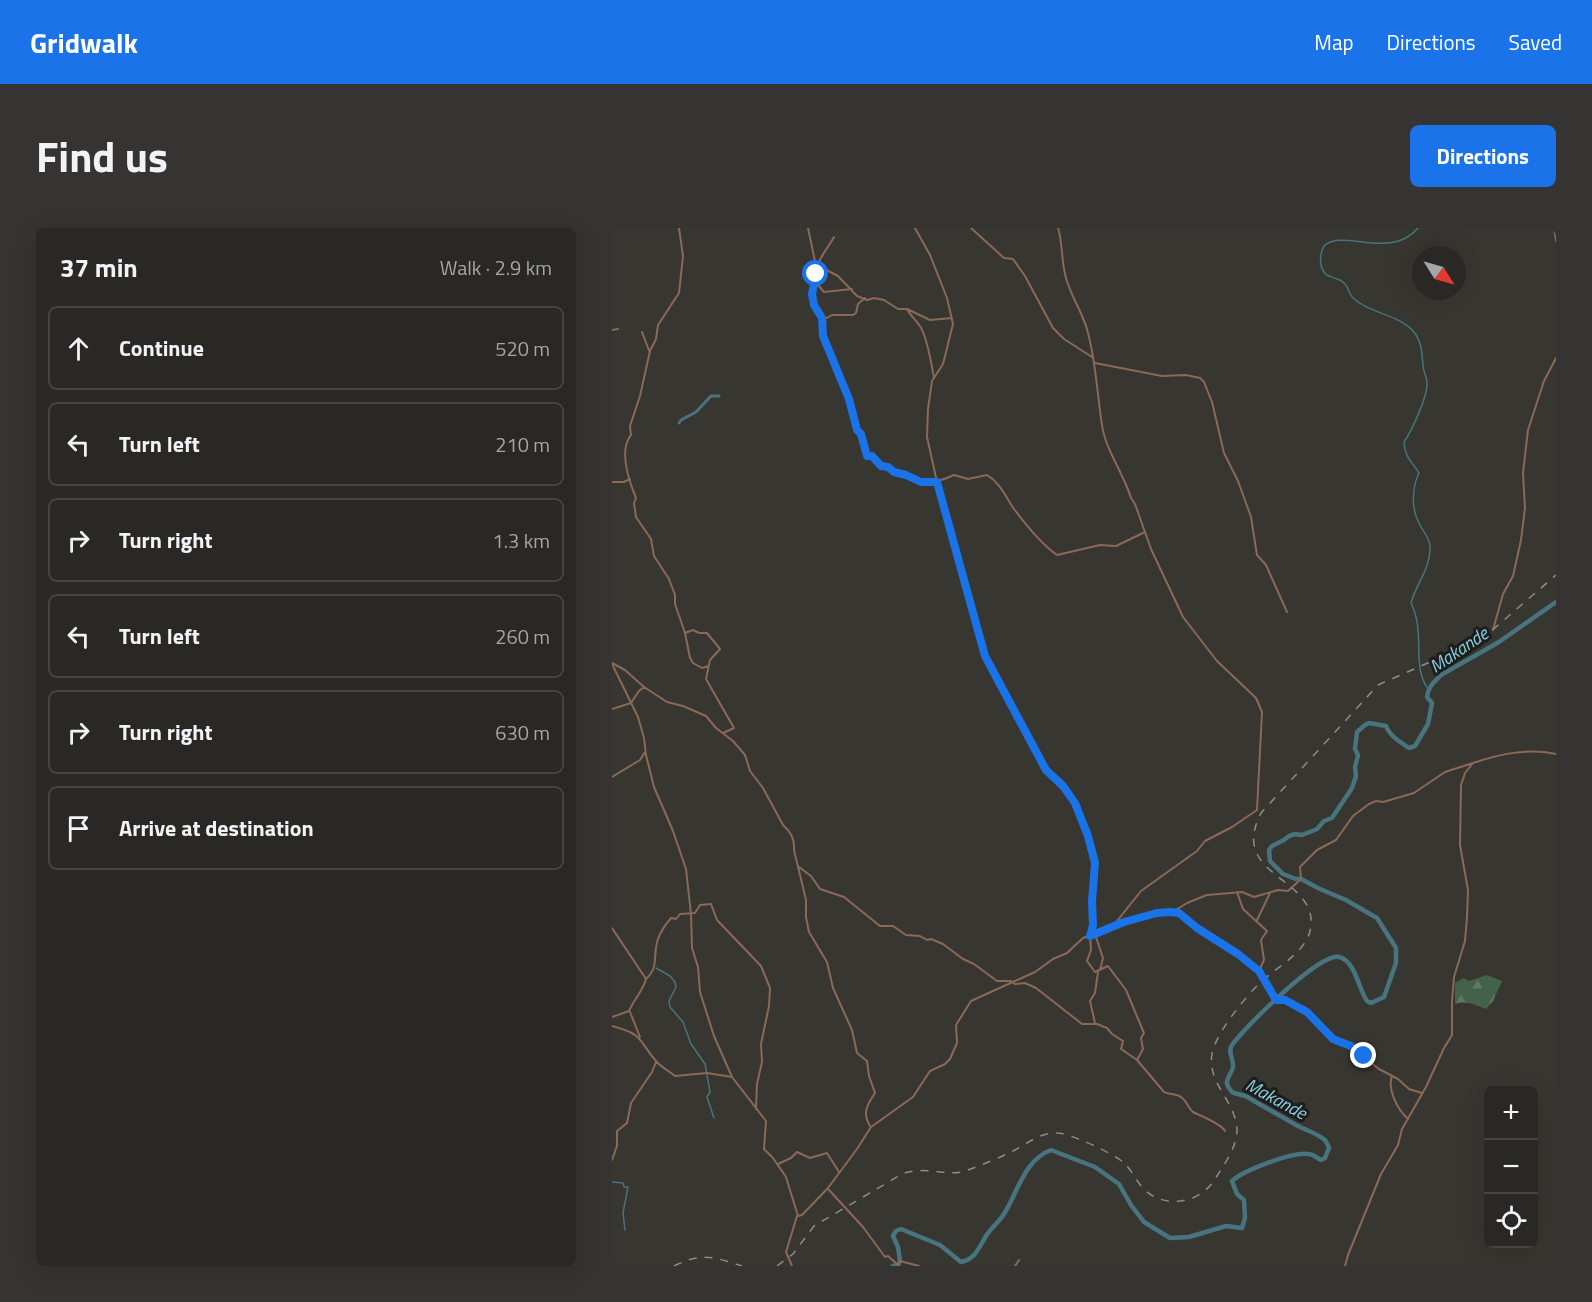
<!DOCTYPE html>
<html lang="en">
<head>
<meta charset="utf-8">
<style>
	:root { --surface:#292825; --page:#353432; --text:#f1f3f6; --muted:#a5a6a7; --line:#454442; --accent:#1a73e8 }
	body { margin:0; font-family:"Titillium Web",sans-serif; background:var(--page); color:var(--text) }
	.controls { position:absolute; right:18px; bottom:18px; display:grid; overflow:hidden; border-radius:9px; box-shadow:0 6px 24px #0002 }
	.controls button { width:54px; height:54px; display:grid; place-items:center; padding:0; border:0; border-bottom:2px solid var(--line); background:var(--surface); color:var(--text); font:30px sans-serif }
	.compass { position:absolute; left:800px; top:18px; width:54px; height:54px; border-radius:50%; background:var(--surface); box-shadow:0 6px 24px #0002; rotate:127deg }
	.stop { position:absolute; width:18px; height:18px; margin:-14px; border:4px solid #1a73e8; border-radius:50%; background:#fff }
	.stop.end { background:#1a73e8; border-color:#fff; box-shadow:0 2px 6px #0008 }
	.list { margin:0; padding:0; list-style:none }
	h2 { display:flex; justify-content:space-between; align-items:center; height:78px; margin:0; padding:0 24px; font-size:26px }
	h2 small { font-size:20px; font-weight:400; color:var(--muted) }
	.list li { display:grid; grid-template-columns:39px 1fr auto; gap:18px; align-items:center; box-sizing:border-box; height:84px; margin:0 12px 12px; padding:0 12px; border:2px solid var(--line); border-radius:9px }
	.list b { display:block; font-size:22px; white-space:nowrap }
	.list em { font-size:20px; font-style:normal; color:var(--muted) }
	.icon { flex:none; width:33px; height:33px; fill:none; stroke:currentColor; stroke-width:2; stroke-linecap:round; stroke-linejoin:round }
	.map { position:relative; flex:none; width:944px; height:1038px; overflow:hidden; border-radius:9px }
	header { display:flex; align-items:center; gap:36px; box-sizing:border-box; height:84px; padding:0 30px; background:var(--accent); color:#fff }
	header strong { font-size:28px }
	nav { display:flex; gap:33px; margin-inline-start:auto; font-size:21px }
	.intro { display:flex; align-items:center; justify-content:space-between; box-sizing:border-box; height:144px; padding:0 36px }
	h1 { margin:0; font-size:42px }
	.button { padding:15px 27px; border-radius:9px; background:var(--accent); color:#fff; font-size:21px; font-weight:700 }
	main { display:flex; gap:36px; padding:0 36px }
	aside { flex:1; background:var(--surface); border-radius:9px; box-shadow:0 6px 24px #0002 }
	.map>svg:first-child { display:block }
</style>
</head>
<body>
<header>
<strong>Gridwalk</strong>
<nav><a>Map</a><a>Directions</a><a>Saved</a></nav>
</header>
<div class="intro"><h1>Find us</h1><a class="button">Directions</a></div>
<main>
<aside>
<h2>37 min<small>Walk · 2.9 km</small></h2>
<ul class="list">
<li><svg class="icon" aria-label="ahead" viewBox="0 0 24 24"><path d="M12 20V5M6 11l6-6 6 6"/></svg><div><b>Continue</b></div><em>520 m</em></li>
<li><svg class="icon" aria-label="left" viewBox="0 0 24 24"><path d="M17 20v-9H6M10 6l-5 5 5 5"/></svg><div><b>Turn left</b></div><em>210 m</em></li>
<li><svg class="icon" aria-label="right" viewBox="0 0 24 24"><path d="M7 20v-9h11M14 6l5 5-5 5"/></svg><div><b>Turn right</b></div><em>1.3 km</em></li>
<li><svg class="icon" aria-label="left" viewBox="0 0 24 24"><path d="M17 20v-9H6M10 6l-5 5 5 5"/></svg><div><b>Turn left</b></div><em>260 m</em></li>
<li><svg class="icon" aria-label="right" viewBox="0 0 24 24"><path d="M7 20v-9h11M14 6l5 5-5 5"/></svg><div><b>Turn right</b></div><em>630 m</em></li>
<li><svg class="icon" aria-label="arrive" viewBox="0 0 24 24"><path d="M6 21V4h12l-3 4 3 4H6"/></svg><div><b>Arrive at destination</b></div></li>
</ul>
</aside>
<div class="map">
<svg width="944" height="1038" viewBox="0 0 944 1038">
	<defs>
		<pattern id="forest-firs" width="22" height="20" patternUnits="userSpaceOnUse" patternTransform="scale(1.5)"><rect width="22" height="20" fill="#43624c"/><path d="M5 1l3.5 6h-7zM16 11l3.5 6h-7z" fill="#5e7866"/></pattern>
	</defs>
	<rect width="100%" height="100%" fill="#373631"/>
	<path fill="url(#forest-firs)" d="M 875,747 L 890,753 L 881,773 L 874,781 C 863,777 854,772 843,776 L 843,755 L 852,750 L 857,753 Z"/>
	<g fill="none" stroke-linecap="round" stroke-linejoin="round">
		<path stroke="#47747e" stroke-width="1.5" d="M 806,0 C 778,33 731,0 712,18 C 707,26 707,42 715,47 C 720,50 727,50 732,55 C 736,58 737,66 741,70 C 758,86 786,86 801,103 C 810,113 810,126 811,137 C 811,143 815,149 815,155 C 816,168 800,202 792,214 C 793,230 799,232 807,245 C 800,259 799,281 807,295 C 811,304 819,311 818,321 C 818,341 804,356 799,375 C 814,405 799,437 816,461
			M 44,740 L 58,748 L 63,754 L 64,759 L 57,773 L 58,779 L 71,794 L 79,816 L 93,836 L 98,864 L 95,869 L 102,890
			M 0,954 L 11,955 L 12,959 L 16,959 L 11,985 L 13,1002"/>
		<path stroke="#47747e" stroke-width="3" d="M 67,195 L 69,192 L 84,184 L 99,168 L 107,168"/>
		<path stroke="#47747e" stroke-width="4.5" d="M 281,1038 L 286,1037 L 288,1033 L 286,1019 L 281,1008 L 284,1003 L 289,1001 L 328,1017 L 349,1034 C 364,1031 367,1019 374,1008 C 379,1000 387,994 392,986 C 406,964 412,932 439,922 L 483,939 L 507,956 L 519,977 L 532,994 L 558,1010 L 577,1009 L 614,998 L 630,1000 L 633,990 L 632,972 L 625,966 L 620,953 C 632,942 680,924 696,926 C 701,926 705,930 709,932 L 713,930 L 717,920 C 716,917 715,915 713,912 C 705,905 693,902 684,897 C 669,888 652,879 637,870 C 632,866 625,867 620,864 C 618,862 616,859 615,856 C 614,850 620,845 621,839 C 622,831 615,824 620,817 C 632,800 708,724 727,729 C 743,732 747,762 755,773 L 759,775 L 772,769 L 784,735 L 784,720 L 765,690 L 734,672 L 708,661 L 689,651 L 684,651 L 671,646 L 658,633 L 657,622 L 660,618 L 672,612 L 677,608 L 683,606 L 690,607 L 705,601 L 712,593 L 720,590 L 740,560 L 744,548 L 743,539 L 746,527 L 743,521 L 745,504 L 753,497 L 757,495 L 774,498 C 778,508 788,514 797,520 L 803,518 L 816,496 L 820,475 L 815,469 C 816,459 822,454 829,447 L 887,414 L 944,374"/>
		<path stroke="#8b6959" stroke-width="2" d="M 67,0 L 71,28 L 67,65 L 46,97 L 44,111 L 38,123 L 28,168 L 18,198 L 19,207 C 6,223 17,253 24,270 L 22,275 L 24,289 L 39,311 L 42,328 L 57,351 L 63,367 L 63,376 L 73,405 L 78,430 L 81,435 L 90,440 L 97,438
			M 196,0 L 204,38 L 200,66 L 202,77 L 210,89 L 211,108 L 237,171 L 245,202 L 249,206 L 255,228 C 263,229 263,236 270,238 C 300,248 308,263 342,247 L 356,251 L 375,247 C 388,255 394,269 402,281 C 414,297 429,316 445,327 L 488,317 L 504,318 L 533,304
			M 303,0 L 318,27 L 335,70 L 341,96 L 331,136 L 320,153 L 316,181 L 315,209 L 325,254 L 373,428 L 434,541 L 451,558 L 463,575 L 480,623 L 483,635 L 480,673 L 481,697 L 478,708 L 479,722 L 475,733 L 483,744 L 496,738 L 514,762 L 532,805 L 529,810 L 531,821 L 525,832
			M 359,0 L 392,30 L 401,31 L 413,48 L 441,100 L 452,111 L 480,129
			M 446,0 C 451,16 449,33 454,50 C 459,68 470,84 475,101 C 484,133 485,165 490,197 C 493,221 512,246 519,270 L 523,276 L 539,321 L 571,389 L 605,433 L 644,470 L 650,484 L 645,582 L 620,599 L 593,613 L 585,623 L 529,663 L 501,698
			M 942,0 L 944,13
			M 203,36 L 226,48 L 245,68 L 255,72 L 262,70 L 272,72 L 286,81 L 295,81 L 318,92 L 340,90
			M 206,36 C 210,26 217,18 222,9
			M 203,57 L 207,58 L 212,64 L 240,61
			M 295,81 C 299,89 308,95 311,104 C 317,119 319,134 322,150
			M 211,92 L 220,87 L 241,87 L 244,85 L 246,76 L 253,70
			M 0,102 L 6,101
			M 30,104 L 38,125
			M 483,135 L 550,148 L 574,147 L 588,150 L 592,154 L 600,174 L 612,225 L 626,253 L 639,289 L 645,327 L 654,337 L 675,384
			M 0,254 L 12,254 L 18,251
			M 881,402 L 891,366 L 901,348 L 909,312 L 913,280 L 911,245 L 916,202 L 932,153 L 944,130
			M 73,405 L 81,402 L 87,405 L 95,405 L 108,421 L 98,432 L 94,451 L 122,500 L 111,505
			M 0,435 L 13,442 L 32,459 L 55,474 L 71,478 L 94,488 L 104,500 L 121,513 L 133,527 L 138,543 L 151,560 L 171,597 C 178,603 183,612 182,622 L 194,672 L 194,689 L 197,704 L 215,734 L 221,760 L 240,802 L 245,825 L 255,833 L 257,848 L 263,865 C 255,877 250,885 258,898
			M 0,436 L 26,489 L 32,510 L 34,527 L 42,559 L 61,603 L 74,641 L 79,686 L 80,720 L 86,739 L 88,764 L 102,808 L 120,849 L 154,893 L 152,921 L 161,930 L 174,949 L 186,988 L 190,987 L 216,960 L 245,921 L 259,899 L 301,869 L 318,843 L 333,836 L 338,831 L 345,815 L 344,797 L 359,773 L 423,744 L 441,731 L 455,725 L 471,710 L 512,694 L 545,685 L 558,684 L 567,685 L 585,700 L 626,726 L 647,743 L 664,772 L 673,773 L 695,784 L 722,812 L 741,820 L 767,841 L 786,851 L 797,861 L 810,865
			M 0,481 L 19,475 L 27,463 L 32,459
			M 0,549 L 28,532 L 33,524
			M 187,639 L 199,648 L 208,661 L 232,669 L 268,698 L 281,698 L 294,707 L 308,708 L 315,712 L 319,711 L 331,716 L 351,731 L 362,736 L 385,753 L 399,753 L 403,756 L 413,755 L 424,760 L 470,796 L 485,796 L 495,800 L 500,806 L 511,813 L 509,821 L 525,832 L 552,864 C 557,867 563,865 569,869 C 575,873 576,880 581,884 C 589,888 610,896 613,903
			M 625,664 L 631,681 L 655,703 L 649,712 L 652,732 L 647,743
			M 562,683 L 575,675 L 595,667 L 630,664 L 642,669 L 666,662 L 676,663 L 689,651 L 688,639 L 705,622 L 724,612 L 741,588 L 757,576 L 764,573 L 771,574 L 802,565 L 833,544 L 861,535
			M 645,692 L 658,665
			M 0,700 L 34,751 C 31,763 22,771 17,783 L 0,789
			M 483,706 L 491,730 L 488,742
			M 34,751 C 45,741 42,733 44,720 C 45,708 52,698 59,690 L 64,691 L 68,686 L 83,685 L 88,677 L 99,676 L 105,692 L 149,738 L 158,760 L 157,778 L 149,816 L 150,834 L 145,856 L 144,881
			M 18,784 L 28,809
			M 483,795 L 478,773 L 483,765 L 486,744
			M 0,798 C 33,807 25,811 44,833 C 49,839 57,843 63,848 L 95,845 L 120,849
			M 780,848 C 775,862 786,882 796,891
			M 0,932 L 5,918 L 5,903 L 15,895 L 19,875 L 40,844 L 44,834
			M 166,936 L 179,930 L 185,924 L 198,930 L 215,925 L 227,944
			M 217,962 L 251,999 L 273,1029 L 276,1028 L 286,1037 L 288,1033 L 307,1038
			M 180,1038 L 174,1024 L 185,988
			M 403,1038 L 407,1032
			M 733,1038 L 736,1027 L 769,946 L 786,917 L 790,901 L 814,859 L 832,820 L 840,807 L 840,773 L 842,749 L 853,713 L 855,689 L 856,662 L 848,617 L 849,557 L 853,545 L 861,535 C 888,526 915,520 944,526"/>
		<path stroke="#8e8d89" stroke-width="1.5" stroke-dasharray="8 8" stroke-linecap="butt" d="M 62,1038 C 90,1024 102,1029 130,1038
			M 165,1038 L 181,1026 L 202,998 L 290,946 C 314,937 334,949 353,943 C 370,937 387,930 403,922 C 416,915 429,904 445,905 C 458,905 500,925 511,934 C 519,941 523,951 530,959 C 550,982 588,976 603,951 C 612,937 625,919 625,902 C 624,873 595,856 600,826 C 604,804 635,767 651,752 C 670,735 702,720 699,690 C 694,648 618,645 649,585 L 766,457 L 870,411 L 944,347"/>
	</g>
	<g fill="none" stroke-linecap="round" stroke-linejoin="round">
		<path stroke="#1a73e8" stroke-width="8" d="M 204,46 L 200,66 L 202,77 L 210,90 L 211,108 L 237,171 L 245,202 L 249,206 L 255,228 L 260,228 L 269,238 L 276,239 L 282,244 L 294,247 L 309,254 L 325,254 L 373,428 L 434,542 L 451,558 L 463,575 L 476,608 L 483,635 L 480,673 L 481,697 L 478,708 L 512,694 L 545,685 L 558,684 L 567,685 L 585,700 L 626,726 L 647,743 L 664,772 L 673,772 L 695,784 L 721,811 L 739,818 L 752,828"/>
	</g>
	<g text-anchor="middle" stroke-width="6" stroke-linejoin="round" paint-order="stroke">
		<g font-size="18" font-style="italic" fill="#85d4e6" stroke="#1e1d1b">
			<text transform="translate(847 422) rotate(-34)" y="6">Makande</text>
			<text transform="translate(664 871) rotate(28)" y="6">Makande</text>
		</g>
	</g>
</svg>
<div class="controls">
<button>+</button>
<button>−</button>
<button><svg class="icon" aria-label="locate" viewBox="0 0 24 24"><circle cx="12" cy="12" r="6"/><path d="M12 2v4M12 18v4M2 12h4M18 12h4"/></svg></button>
</div>
<svg class="compass" viewBox="-18 -18 36 36"><path d="M0-13l5 13h-10z" fill="#e53935"/><path d="M0 13l5-13h-10z" fill="#a5a6a7"/></svg>
<div class="stop" style="left:204px;top:46px"></div>
<div class="stop end" style="left:752px;top:828px"></div>
</div>
</main>
</body>
</html>
